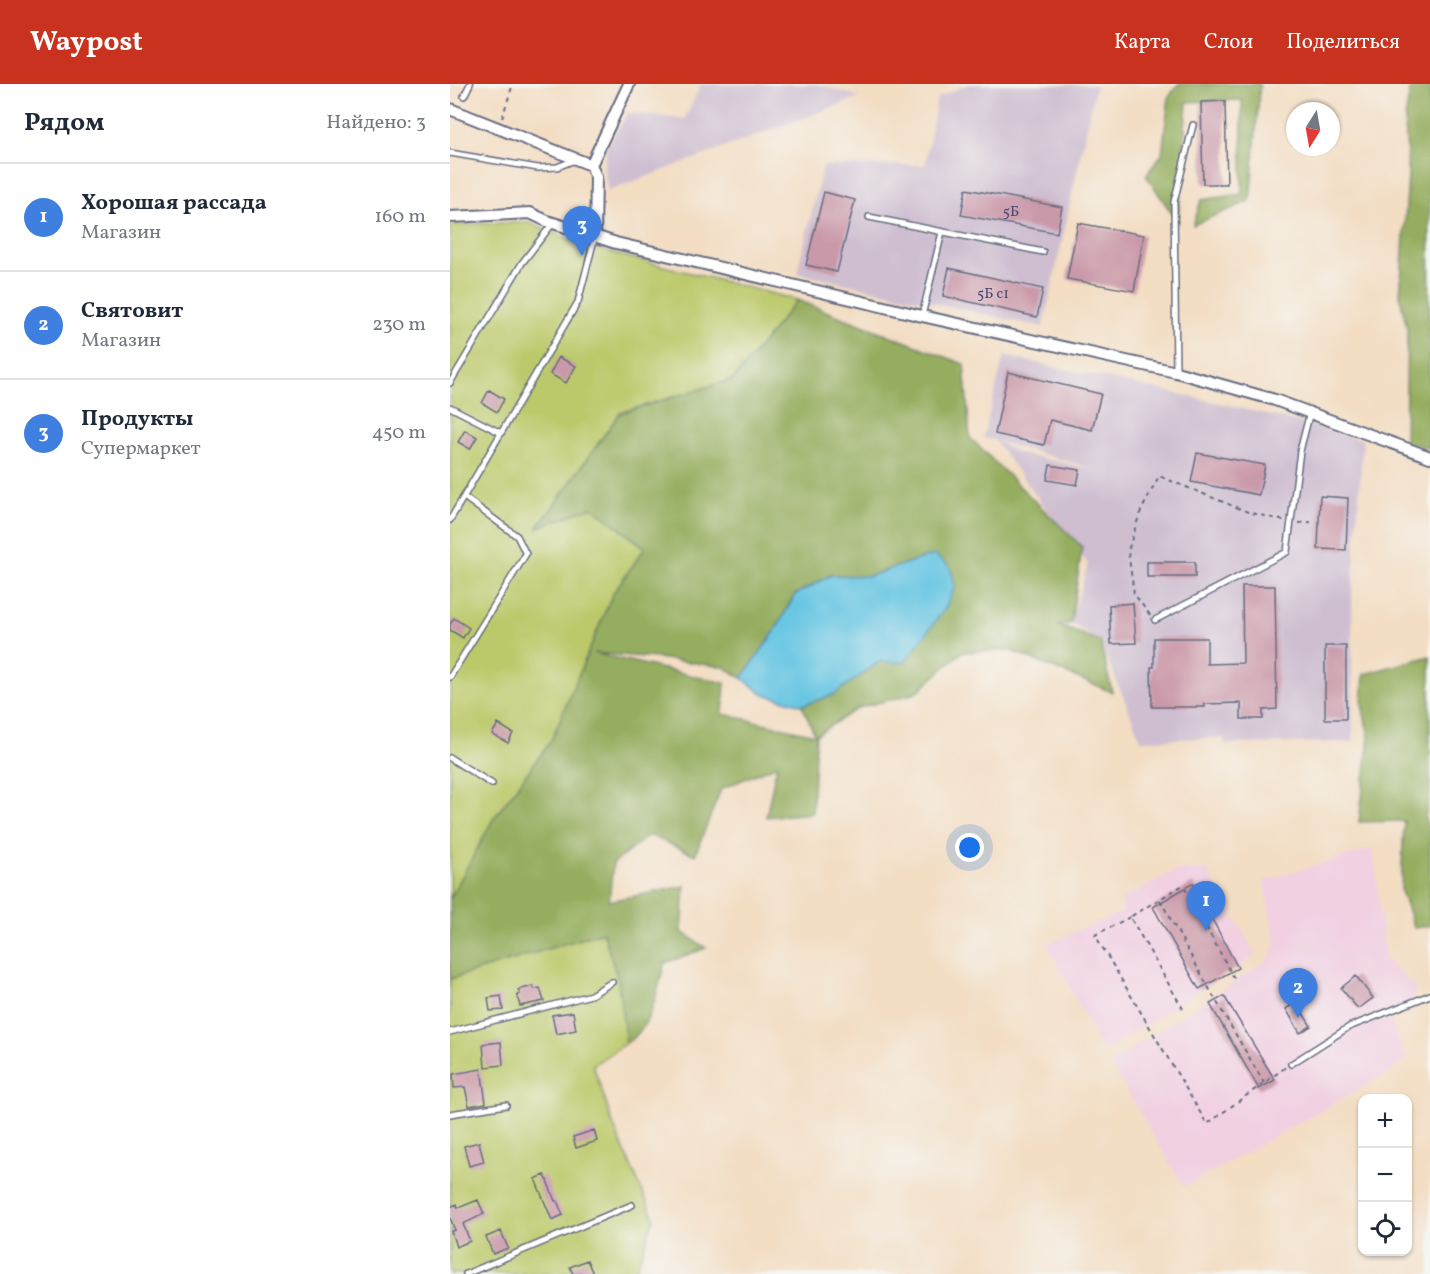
<!DOCTYPE html>
<html lang="ru">
<head>
<meta charset="utf-8">
<style>
	:root { --surface:#fff; --page:#f6f6f7; --text:#1f2937; --muted:#747a83; --line:#e0e1e3; --accent:#c8321e }
	body { margin:0; font-family:Vollkorn,serif; background:var(--page); color:var(--text) }
	.controls { position:absolute; right:18px; bottom:18px; display:grid; overflow:hidden; border-radius:12px; box-shadow:0 2px 4px #0004 }
	.controls button { width:54px; height:54px; display:grid; place-items:center; padding:0; border:0; border-bottom:2px solid var(--line); background:var(--surface); color:var(--text); font:30px sans-serif }
	.compass { position:absolute; left:836px; top:18px; width:54px; height:54px; border-radius:50%; background:var(--surface); box-shadow:0 2px 4px #0004; rotate:191deg }
	.you { position:absolute; left:520px; top:764px; width:21px; height:21px; margin:-15px; border:4px solid #fff; border-radius:50%; background:#1a73e8; box-shadow:0 0 0 9px #1a73e833 }
	.badge { display:grid; place-items:center; width:39px; height:39px; border-radius:50%; background:var(--accent); color:#fff; font-size:20px; font-weight:700 }
	.pin { position:absolute; translate:-50% -50px; filter:drop-shadow(0 2px 3px #0008) }
	.pin::after { content:''; position:absolute; top:32px; width:21px; height:18px; background:inherit; clip-path:polygon(0 0,100% 0,50% 100%) }
	.list { margin:0; padding:0; list-style:none }
	h2 { display:flex; justify-content:space-between; align-items:center; height:78px; margin:0; padding:0 24px; font-size:26px }
	h2 small { font-size:20px; font-weight:400; color:var(--muted) }
	.list li { display:grid; grid-template-columns:39px 1fr auto; gap:18px; align-items:center; box-sizing:border-box; height:108px; padding:0 24px; border-top:2px solid var(--line) }
	.list b { display:block; font-size:22px; white-space:nowrap }
	.list p { margin:0; font-size:20px; white-space:nowrap; color:var(--muted) }
	.list em { font-size:20px; font-style:normal; color:var(--muted) }
	.icon { flex:none; width:33px; height:33px; fill:none; stroke:currentColor; stroke-width:2; stroke-linecap:round; stroke-linejoin:round }
	.map { position:relative; flex:none; width:980px; height:1190px; overflow:hidden }
	header { display:flex; align-items:center; gap:36px; box-sizing:border-box; height:84px; padding:0 30px; background:var(--accent); color:#fff }
	header strong { font-size:28px }
	nav { display:flex; gap:33px; margin-inline-start:auto; font-size:21px }
	main { display:flex }
	aside { flex:1; background:var(--surface) }
	.map>svg:first-child { display:block }
</style>
</head>
<body>
<header>
<strong>Waypost</strong>
<nav><a>Карта</a><a>Слои</a><a>Поделиться</a></nav>
</header>
<main>
<aside>
<h2>Рядом<small>Найдено: 3</small></h2>
<ul class="list">
<li><span class="badge" style="background:#3f7fe0">1</span><div><b>Хорошая рассада</b><p>Магазин</p></div><em>160 m</em></li>
<li><span class="badge" style="background:#3f7fe0">2</span><div><b>Святовит</b><p>Магазин</p></div><em>230 m</em></li>
<li><span class="badge" style="background:#3f7fe0">3</span><div><b>Продукты</b><p>Супермаркет</p></div><em>450 m</em></li>
</ul>
</aside>
<div class="map">
<svg width="980" height="1190" viewBox="0 0 980 1190">
	<rect width="100%" height="100%" fill="#f6f6f2"/>
	<filter id="ink" filterUnits="userSpaceOnUse"><feTurbulence type="fractalNoise" baseFrequency=".0167" numOctaves="2"/><feDisplacementMap in="SourceGraphic" scale="12" xChannelSelector="R" yChannelSelector="G"/><feConvolveMatrix kernelMatrix="1 2 1 2 8 2 1 2 1" color-interpolation-filters="sRGB"/></filter>
	<filter id="wash" filterUnits="userSpaceOnUse"><feTurbulence type="fractalNoise" baseFrequency=".008" numOctaves="4" result="noise"/><feDisplacementMap in="SourceGraphic" scale="24" xChannelSelector="R" yChannelSelector="G"/><feGaussianBlur stdDeviation="1.35" result="paint"/><feColorMatrix in="noise" values="0 0 0 0 0 0 0 0 0 0 0 0 0 0 0 0 0 1.4 0 .05"/><feComposite in="paint" operator="in"/></filter>
	<g filter="url(#wash)">
		<rect width="100%" height="100%" fill="#f3ddc3"/>
		<path fill="#f1d0e2" d="M 923,764 L 935,874 L 962,900 L 967,909 L 956,925 L 939,933 L 956,975 L 938,989 L 734,1103 L 660,979 L 819,875 L 826,860 L 814,797 Z
			M 727,786 L 757,786 L 806,871 L 653,968 L 597,860 L 672,828 L 672,815 Z"/>
		<path fill="#cebed0" fill-rule="evenodd" d="M 251,0 L 367,0 L 410,13 L 158,107 L 154,85 L 156,64 L 178,29 L 235,35 Z
			M 518,0 L 646,1 L 593,243 L 347,189 L 373,82 L 475,81 L 487,14 Z
			M 554,272 L 743,313 L 849,338 L 913,356 L 902,509 L 903,658 L 775,660 L 773,654 L 691,656 L 651,559 L 621,539 L 638,480 L 544,356 L 533,354 ZM 547,357 L 655,388 L 656,388 L 567,369 Z"/>
		<path fill="#bcc96b" stroke="#6c7c64" stroke-width="1.5" d="M 79,138 L 135,162 L 347,216 L 284,295 L 170,329 L 88,443 L 142,423 L 195,464 L 163,509 L 101,657 L 44,734 L 0,815 L 0,141 Z
			M 153,847 L 168,896 L 176,959 L 143,981 L 164,1043 L 204,1134 L 187,1183 L 182,1190 L 0,1190 L 0,895 Z"/>
		<path fill="#95ad5f" stroke="#586e5e" stroke-width="1.5" fill-rule="evenodd" d="M 728,0 L 810,0 L 800,117 L 743,141 L 751,116 L 792,110 L 792,16 L 737,18 L 728,139 L 696,91 L 712,70 L 719,13 Z
			M 961,0 L 980,0 L 979,364 L 955,358 L 957,244 L 950,213 L 958,91 L 955,34 Z
			M 347,216 L 514,280 L 520,354 L 632,463 L 621,539 L 607,541 L 650,557 L 662,608 L 559,566 L 512,568 L 466,609 L 408,624 L 366,651 L 362,729 L 316,733 L 327,681 L 271,705 L 245,771 L 199,751 L 163,780 L 159,817 L 235,802 L 232,848 L 256,864 L 215,879 C 207,905 202,946 176,959 L 168,896 L 153,848 L 0,895 L 0,815 L 44,734 L 101,657 L 163,509 L 195,464 L 142,423 L 88,444 L 170,329 L 284,295 ZM 463,477 L 429,578 L 383,611 L 352,621 L 365,651 L 273,630 L 275,599 L 144,569 L 208,574 L 274,583 L 292,594 L 325,547 L 344,511 L 380,491 L 420,492 Z
			M 980,572 L 980,711 L 975,734 L 980,751 L 980,842 L 964,844 L 951,807 L 954,737 L 909,738 L 919,653 L 912,621 L 914,590 Z"/>
		<path fill="#64c4e2" stroke="#407aa0" stroke-width="1.5" d="M 485,471 L 500,483 L 505,502 L 496,523 L 455,578 L 429,578 L 383,611 L 352,621 L 313,610 L 292,594 L 325,547 L 345,511 L 381,491 L 420,492 L 463,477 Z"/>
		<g id="blocks">
			<path fill="#ca99a9" d="M 775,17 L 777,100 L 753,100 L 751,18 Z
				M 516,105 L 612,123 L 607,149 L 511,131 Z
				M 374,108 L 405,116 L 387,188 L 356,181 Z
				M 628,139 L 694,151 L 684,207 L 617,195 Z
				M 499,184 L 593,205 L 587,233 L 493,212 Z
				M 109,273 L 126,282 L 116,299 L 100,290 Z
				M 558,288 L 651,310 L 642,346 L 600,336 L 594,361 L 545,350 Z
				M 39,306 L 54,315 L 47,328 L 32,319 Z
				M 15,346 L 27,353 L 20,365 L 8,358 Z
				M 747,369 L 815,381 L 809,411 L 741,398 Z
				M 600,381 L 630,386 L 627,401 L 597,396 Z
				M 870,412 L 898,414 L 896,466 L 868,465 Z
				M 697,478 L 745,478 L 745,493 L 697,493 Z
				M 792,502 L 825,502 L 827,625 L 813,626 L 813,635 L 791,635 L 791,619 L 754,620 L 755,623 L 702,623 L 701,583 L 704,583 L 704,554 L 757,554 L 757,580 L 793,579 Z
				M 683,519 L 686,559 L 661,560 L 659,521 Z
				M 4,534 L 19,544 L 13,554 L 0,546 L 0,540 Z
				M 875,562 L 896,562 L 896,635 L 875,635 Z
				M 48,640 L 63,649 L 58,659 L 42,650 Z
				M 743,799 L 788,884 L 749,905 L 703,823 Z
				M 906,892 L 923,914 L 908,925 L 891,904 Z
				M 83,902 L 84,905 L 90,904 L 94,917 L 70,922 L 67,911 L 70,910 L 68,906 Z
				M 51,912 L 53,926 L 40,927 L 38,914 Z
				M 774,912 L 825,996 L 809,1005 L 760,920 Z
				M 846,918 L 861,942 L 850,949 L 836,925 Z
				M 123,928 L 126,946 L 106,950 L 102,931 Z
				M 51,958 L 53,981 L 35,983 L 33,960 Z
				M 31,985 L 36,1019 L 19,1022 L 15,1003 L 4,1004 L 3,990 Z
				M 144,1046 L 147,1057 L 126,1064 L 123,1053 Z
				M 29,1058 L 34,1078 L 19,1082 L 14,1062 Z
				M 95,1091 L 105,1117 L 107,1117 L 113,1131 L 102,1136 L 85,1095 Z
				M 28,1116 L 34,1130 L 13,1140 L 20,1157 L 6,1163 L 1,1147 L 5,1146 L 0,1134 L 0,1123 L 7,1120 L 8,1124 Z
				M 51,1147 L 58,1164 L 43,1170 L 36,1153 Z
				M 137,1176 L 143,1190 L 123,1190 L 120,1183 Z"/>
		</g>
	</g>
	<g filter="url(#ink)">
		<use href="#blocks" fill-opacity="0" stroke="#676c81" stroke-width="1.5"/>
		<g fill="none" stroke-linecap="round" stroke-linejoin="round">
			<defs>
				<path id="service" d="M 14,12 L 20,0
					M 0,69 L 88,84 L 107,83 L 125,76
					M 419,133 L 593,168
					M 472,232 L 492,148
					M 726,288 L 724,118 L 743,41
					M 0,299 L 72,179 L 103,139
					M 0,323 L 51,349
					M 0,436 L 128,218 L 145,152
					M 705,536 L 837,468 L 850,367 L 860,328
					M 0,593 L 76,470 L 67,452 L 14,413
					M 0,674 L 42,700
					M 0,948 L 141,911 L 162,898
					M 841,980 L 899,943 L 980,911
					M 0,1030 L 56,1021
					M 16,1190 L 182,1121"/>
				<path id="minor" d="M 0,25 L 141,81
					M 0,133 L 80,129 L 97,137 L 166,159 L 472,232 L 726,288 L 825,316 L 980,373
					M 145,152 L 146,93 L 141,81 L 179,0"/>
			</defs>
			<use href="#service" stroke="#676c81" stroke-width="8"/>
			<use href="#minor" stroke="#676c81" stroke-width="14"/>
			<path stroke="#676c81" stroke-width="2" stroke-dasharray="4.5 4.5" stroke-linecap="butt" d="M 52,34 L 63,0
				M 849,439 L 861,438
				M 700,531 L 684,510 L 678,467 L 690,429 L 709,392 L 798,428 L 835,437
				M 710,816 L 761,908 L 814,999
				M 680,833 L 645,851 L 757,1040 L 836,983
				M 733,925 L 680,833 L 733,801 L 784,894"/>
			<use href="#service" stroke="#fff" stroke-width="5"/>
			<use href="#minor" stroke="#fff" stroke-width="10"/>
		</g>
	</g>
	<g text-anchor="middle" stroke-width="4.5" stroke-linejoin="round" paint-order="stroke">
		<g font-size="15" fill="#474a71">
			<text x="561" y="132">5Б</text>
			<text x="543" y="214">5Б с1</text>
		</g>
	</g>
</svg>
<div class="controls">
<button>+</button>
<button>−</button>
<button><svg class="icon" aria-label="locate" viewBox="0 0 24 24"><circle cx="12" cy="12" r="6"/><path d="M12 2v4M12 18v4M2 12h4M18 12h4"/></svg></button>
</div>
<svg class="compass" viewBox="-18 -18 36 36"><path d="M0-13l5 13h-10z" fill="#e53935"/><path d="M0 13l5-13h-10z" fill="#747a83"/></svg>
<div class="you"></div>
<div class="pin badge" style="left:756px;top:847px;background:#3f7fe0">1</div>
<div class="pin badge" style="left:848px;top:934px;background:#3f7fe0">2</div>
<div class="pin badge" style="left:132px;top:172px;background:#3f7fe0">3</div>
</div>
</main>
</body>
</html>
